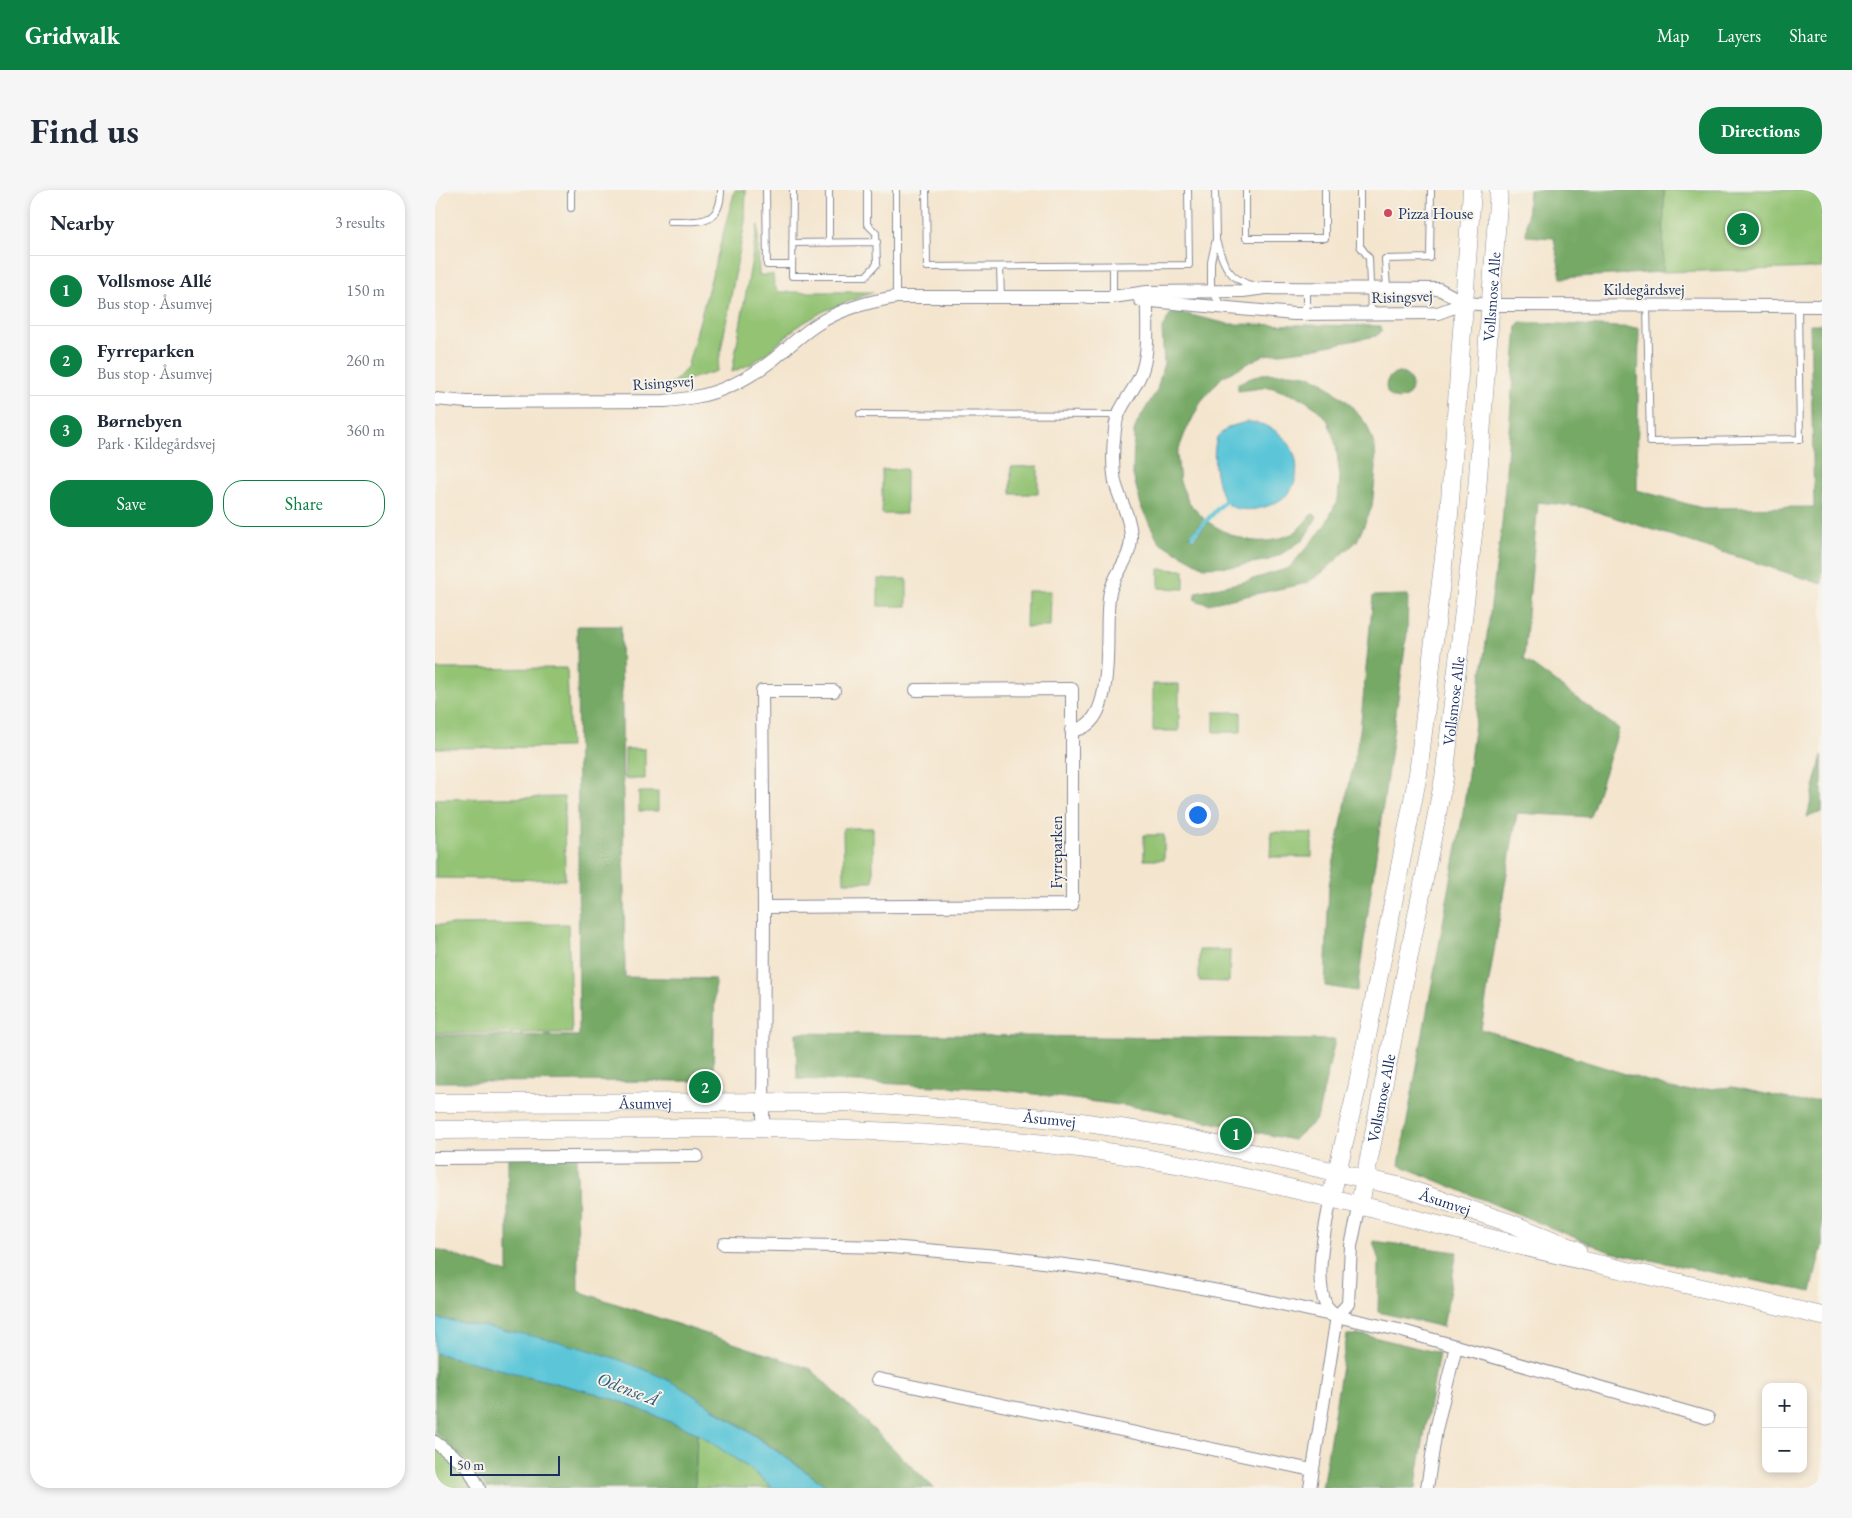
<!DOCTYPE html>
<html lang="en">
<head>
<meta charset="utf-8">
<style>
	:root { --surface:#fff; --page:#f6f6f7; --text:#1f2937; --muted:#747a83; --line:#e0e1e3; --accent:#0b8043 }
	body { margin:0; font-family:"EB Garamond",serif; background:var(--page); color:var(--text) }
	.controls { position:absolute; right:15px; bottom:15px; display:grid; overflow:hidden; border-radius:10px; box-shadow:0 2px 8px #0003 }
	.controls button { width:45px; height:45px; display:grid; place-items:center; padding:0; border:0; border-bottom:1px solid var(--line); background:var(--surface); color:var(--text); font:25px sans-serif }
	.scale { position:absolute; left:15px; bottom:12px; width:110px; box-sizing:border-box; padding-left:5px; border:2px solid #1b2f5e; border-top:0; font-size:14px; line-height:18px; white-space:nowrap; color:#1b2f5e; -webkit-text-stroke:4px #f7f3e8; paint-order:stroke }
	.you { position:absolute; left:762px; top:624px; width:18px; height:18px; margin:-12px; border:4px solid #fff; border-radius:50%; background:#1a73e8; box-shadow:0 0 0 8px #1a73e833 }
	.badge { display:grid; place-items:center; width:32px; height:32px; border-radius:50%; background:var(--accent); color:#fff; font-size:16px; font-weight:700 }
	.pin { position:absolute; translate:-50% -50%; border:2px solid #fff; box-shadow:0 1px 5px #0006 }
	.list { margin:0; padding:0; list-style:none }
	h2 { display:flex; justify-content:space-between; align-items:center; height:65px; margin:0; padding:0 20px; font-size:21px }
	h2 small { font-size:16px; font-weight:400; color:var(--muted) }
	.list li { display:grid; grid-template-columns:32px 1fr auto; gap:15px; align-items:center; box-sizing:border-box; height:70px; padding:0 20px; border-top:1px solid var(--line) }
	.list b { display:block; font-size:19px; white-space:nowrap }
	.list p { margin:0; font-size:16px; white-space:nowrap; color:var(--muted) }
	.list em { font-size:16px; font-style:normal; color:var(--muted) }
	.actions { display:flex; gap:10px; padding:15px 20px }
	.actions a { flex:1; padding:11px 0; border:1px solid var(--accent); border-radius:20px; text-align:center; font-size:18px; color:var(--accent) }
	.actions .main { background:var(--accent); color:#fff }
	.map { position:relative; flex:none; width:1387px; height:1298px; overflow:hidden; border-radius:20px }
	header { display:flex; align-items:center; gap:30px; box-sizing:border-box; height:70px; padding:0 25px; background:var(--accent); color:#fff }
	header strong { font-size:24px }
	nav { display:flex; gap:28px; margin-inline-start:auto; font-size:18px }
	.intro { display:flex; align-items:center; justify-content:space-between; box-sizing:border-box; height:120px; padding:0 30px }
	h1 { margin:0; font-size:35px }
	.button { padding:12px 22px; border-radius:20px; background:var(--accent); color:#fff; font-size:18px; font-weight:700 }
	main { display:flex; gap:30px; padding:0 30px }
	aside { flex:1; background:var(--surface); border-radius:20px; box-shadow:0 2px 8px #0003 }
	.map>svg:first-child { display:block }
</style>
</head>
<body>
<header>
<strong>Gridwalk</strong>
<nav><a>Map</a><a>Layers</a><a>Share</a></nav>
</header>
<div class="intro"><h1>Find us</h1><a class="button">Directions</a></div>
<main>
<aside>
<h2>Nearby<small>3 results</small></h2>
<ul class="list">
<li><span class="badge">1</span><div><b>Vollsmose Allé</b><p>Bus stop · Åsumvej</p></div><em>150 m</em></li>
<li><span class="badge">2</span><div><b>Fyrreparken</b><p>Bus stop · Åsumvej</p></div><em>260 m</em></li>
<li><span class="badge">3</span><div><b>Børnebyen</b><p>Park · Kildegårdsvej</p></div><em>360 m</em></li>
</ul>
<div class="actions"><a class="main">Save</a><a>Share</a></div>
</aside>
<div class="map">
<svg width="1387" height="1298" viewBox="0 0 1387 1298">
	<rect width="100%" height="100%" fill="#f7f3e8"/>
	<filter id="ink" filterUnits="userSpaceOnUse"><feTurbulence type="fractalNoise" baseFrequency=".02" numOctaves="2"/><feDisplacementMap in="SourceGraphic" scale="10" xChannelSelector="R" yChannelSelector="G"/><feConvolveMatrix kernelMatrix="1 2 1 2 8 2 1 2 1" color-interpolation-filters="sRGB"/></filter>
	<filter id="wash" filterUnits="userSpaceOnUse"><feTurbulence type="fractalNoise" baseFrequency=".0096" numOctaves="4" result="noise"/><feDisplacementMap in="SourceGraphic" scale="20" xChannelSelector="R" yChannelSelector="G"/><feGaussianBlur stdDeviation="1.12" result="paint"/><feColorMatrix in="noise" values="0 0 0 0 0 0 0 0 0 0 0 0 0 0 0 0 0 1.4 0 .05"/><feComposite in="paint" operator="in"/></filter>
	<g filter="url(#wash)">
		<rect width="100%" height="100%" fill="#f4e5ce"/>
		<path fill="#93c373" stroke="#577968" d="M 300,0 L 311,0 L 310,32 L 282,181 L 234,195 L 242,189 L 252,178 Z
			M 1229,0 L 1387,0 L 1387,78 L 1228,82 Z
			M 323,35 L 324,85 L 338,85 L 339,95 L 344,102 L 439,102 L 389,121 L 363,136 L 332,163 L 316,174 L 297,182 Z
			M 603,276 L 603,304 L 576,304 L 576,277 Z
			M 471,279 L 471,324 L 447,324 L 447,280 Z
			M 724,379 L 749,380 L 749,399 L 724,398 Z
			M 443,389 L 472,389 L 472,416 L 443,416 Z
			M 592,401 L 616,401 L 615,437 L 591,437 Z
			M 132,478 L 135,557 L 0,558 L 0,479 Z
			M 718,494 L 744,494 L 744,541 L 718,541 Z
			M 779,522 L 806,522 L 806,542 L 779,542 Z
			M 190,559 L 210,559 L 210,589 L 190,589 Z
			M 204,602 L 223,602 L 223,621 L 204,621 Z
			M 129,607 L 130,690 L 0,688 L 0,609 Z
			M 408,638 L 438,638 L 438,692 L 409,692 Z
			M 836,642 L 877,643 L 877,667 L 835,667 Z
			M 709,645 L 729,645 L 729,670 L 709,670 Z
			M 133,734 L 137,843 L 0,843 L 0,735 Z
			M 764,760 L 795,760 L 794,792 L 764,791 Z
			M 0,1240 L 35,1274 L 53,1298 L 0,1298 Z
			M 262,1243 L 314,1278 L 338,1298 L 260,1298 Z"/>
		<path fill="#76a965" stroke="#486c62" d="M 1094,0 L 1229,0 L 1228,82 L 1126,88 L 1119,48 L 1091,46 Z
			M 743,122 L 793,134 L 946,136 L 947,141 L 941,146 L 877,159 L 829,165 L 787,187 L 767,210 L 750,243 L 742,264 L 745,292 L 754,313 L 769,329 L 754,346 L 758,350 L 773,332 C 796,346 818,357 846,348 C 850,346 856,345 860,342 C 866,337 871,331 876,325 L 879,324 L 882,327 L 868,350 L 848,363 L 834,370 L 800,376 L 769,377 L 724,352 L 707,319 L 698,285 L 699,242 L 702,233 L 722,200 L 729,173 L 727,139 L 735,124 Z
			M 1085,132 L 1204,138 L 1202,300 L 1267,318 L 1379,317 L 1375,134 L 1387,134 L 1387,394 L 1147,317 L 1103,312 L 1089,469 L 1184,539 L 1155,627 L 1082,623 L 1046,839 L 1245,901 L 1298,897 L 1368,912 L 1387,909 L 1387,1056 L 1376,1102 L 1175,1062 L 964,975 L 1027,629 L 1067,334 L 1082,135 Z
			M 855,183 L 871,185 L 885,190 L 914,213 L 932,235 L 940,257 L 941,279 L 937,317 L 922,351 L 889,381 L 872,393 L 773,414 L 760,410 L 761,402 L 808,392 L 854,378 L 890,336 L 903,309 L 905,287 L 901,255 L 893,231 L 881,218 L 866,208 L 835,197 L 803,201 L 803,193 L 827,184 Z
			M951 196a13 13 0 1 1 26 0a13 13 0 1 1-26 0Z
			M 973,405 L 972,444 L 922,801 L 890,796 L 894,695 L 925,541 L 938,406 Z
			M 142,436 L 186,436 L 190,787 L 280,789 L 278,891 L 0,892 L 0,845 L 144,846 Z
			M 1387,565 L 1387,622 L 1372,627 Z
			M 361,843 L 900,850 L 882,929 L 858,950 L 715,919 L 561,899 L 362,889 Z
			M 73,959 L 142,959 L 143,1101 L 376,1179 L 499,1298 L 394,1298 L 320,1245 L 253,1202 L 221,1185 L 182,1169 L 138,1156 L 46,1136 L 0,1128 L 0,1059 L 73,1083 Z
			M 938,1051 L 1022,1062 L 1008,1137 L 943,1122 L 944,1071 Z
			M 912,1145 L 930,1145 L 1004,1163 L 983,1280 L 981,1298 L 887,1298 Z
			M 0,1163 L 160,1203 L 192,1214 L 262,1243 L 260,1298 L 53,1298 L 35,1274 L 0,1240 Z"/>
		<path fill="#5cc6d8" stroke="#3c7a9b" d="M 811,232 C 828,232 844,240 854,254 C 863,267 865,287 855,301 C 844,316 813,325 795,316 C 787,311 784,297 782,289 C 779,273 778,262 782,247 L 794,237 Z
			M 0,1128 C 74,1141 151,1153 220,1184 C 241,1193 260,1206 279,1219 C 318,1244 356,1271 394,1298 L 338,1298 L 314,1278 L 262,1243 L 192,1214 L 160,1203 L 0,1163 Z"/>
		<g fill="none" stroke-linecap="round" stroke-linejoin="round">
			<path stroke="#5cc6d8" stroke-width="4.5" d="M 757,346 L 791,310"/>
		</g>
	</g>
	<g filter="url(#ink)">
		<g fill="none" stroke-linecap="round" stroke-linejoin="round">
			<defs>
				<path id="lane" d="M 136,0 L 136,18
					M 331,0 L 332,75 L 357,75
					M 358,0 L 357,86 L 431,86 L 442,74 L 441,43 L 432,34 L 432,0
					M 491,0 L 492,77 L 754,75 L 753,0
					M 780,0 L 781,49 L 776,72 L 776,102 L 788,116
					M 811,0 L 811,48 L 890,48 L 890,0
					M 925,0 L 925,56 L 934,68 L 936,123
					M 235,31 C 263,31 286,36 286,0
					M 781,50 C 788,74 793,90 820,96
					M 357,53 L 442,52
					M 394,53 L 394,0
					M 678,75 L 678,107
					M 565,77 L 566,108
					M 952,99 L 950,69 L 995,68 L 996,0
					M 461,107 L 461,0
					M 1212,116 L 1215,252 L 1365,249 L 1363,116
					M 871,124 L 871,98
					M 425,224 L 683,225"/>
				<path id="street" d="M 705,110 L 859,124 L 1003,123 L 1030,113
					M 0,209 L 32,212 L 229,211 C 240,210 250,209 260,207 C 288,202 317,186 339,169 C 353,157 366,145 381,135 C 405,119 433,112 461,107 L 678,107 L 712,102 L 808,101 L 830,98 L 1004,99 L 1030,113 L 1057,115 L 1387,116
					M 636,540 C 686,539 667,434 675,402 C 680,382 697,368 696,346 C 695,326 685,311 680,292 C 677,276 678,255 680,239 C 682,215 702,200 708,178 C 715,154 711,126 712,102
					M 329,717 L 327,501 L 399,501
					M 328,939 L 329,717 L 637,715 L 637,499 L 481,500
					M 0,968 L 262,966
					M 896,1007 C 891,1035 878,1088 891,1115 C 893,1119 898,1122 902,1126
					M 289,1054 L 455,1057 L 562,1066 L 675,1081 L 810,1106 L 964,1140 L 1273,1228
					M 443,1189 L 877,1280
					M 0,1252 L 33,1277 L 44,1298
					M 875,1298 L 902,1126 L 913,1114 L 916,1056 L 925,1014
					M 992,1298 L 1001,1240 L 1021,1156"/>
				<g id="secondary">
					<path id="s1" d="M 0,913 L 413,912 L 519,919 L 639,931 L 751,948 L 967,997 L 1075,1033 L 1142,1060"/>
					<path d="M 0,940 C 211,939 425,930 636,957 C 776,975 913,1012 1050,1047 C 1162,1075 1275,1099 1387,1126"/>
					<path d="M 896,1007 L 922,898 L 983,584 L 1014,325 L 1037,0"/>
					<path id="s2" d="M 925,1014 L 1009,588 L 1040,328 L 1064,0"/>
				</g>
			</defs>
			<use href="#lane" stroke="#888a96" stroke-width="8"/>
			<use href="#street" stroke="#888a96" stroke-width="14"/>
			<use href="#secondary" stroke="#888a96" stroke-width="19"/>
			<use href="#lane" stroke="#fff" stroke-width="6"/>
			<use href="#street" stroke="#fff" stroke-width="12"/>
			<use href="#secondary" stroke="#fff" stroke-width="18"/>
		</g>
	</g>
	<circle fill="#d1495b" stroke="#f7f3e8" stroke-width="2" cx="953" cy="23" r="5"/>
	<g text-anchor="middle" stroke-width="4" stroke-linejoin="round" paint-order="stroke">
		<g font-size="16" fill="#1b2f5e" stroke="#f7f3e8" text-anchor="start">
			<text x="963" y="29">Pizza House</text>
		</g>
		<g font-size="16" fill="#1b2f5e" stroke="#f7f3e8">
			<text x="1209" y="105">Kildegårdsvej</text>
			<text transform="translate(967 106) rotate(-2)" y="6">Risingsvej</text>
			<text dy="6" stroke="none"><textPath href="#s2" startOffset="918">Vollsmose Alle</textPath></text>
			<text transform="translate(228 192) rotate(-4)" y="6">Risingsvej</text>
			<text dy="6" stroke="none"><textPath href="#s2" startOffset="512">Vollsmose Alle</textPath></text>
			<text transform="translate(621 662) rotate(-90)" y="6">Fyrreparken</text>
			<text dy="6" stroke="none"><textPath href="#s2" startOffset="108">Vollsmose Alle</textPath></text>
			<text dy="6" stroke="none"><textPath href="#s1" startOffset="210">Åsumvej</textPath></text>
			<text dy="6" stroke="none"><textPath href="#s1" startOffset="615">Åsumvej</textPath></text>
			<text dy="6" stroke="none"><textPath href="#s1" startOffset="1020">Åsumvej</textPath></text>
		</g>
		<g font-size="18" font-style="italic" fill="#2b557c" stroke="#f7f3e8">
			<text transform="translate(193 1199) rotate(21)" y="6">Odense Å</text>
		</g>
	</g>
</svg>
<div class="controls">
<button>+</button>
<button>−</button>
</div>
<div class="scale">50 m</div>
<div class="you"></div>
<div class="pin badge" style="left:801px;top:944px">1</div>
<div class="pin badge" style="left:270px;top:897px">2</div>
<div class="pin badge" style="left:1308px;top:39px">3</div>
</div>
</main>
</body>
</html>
